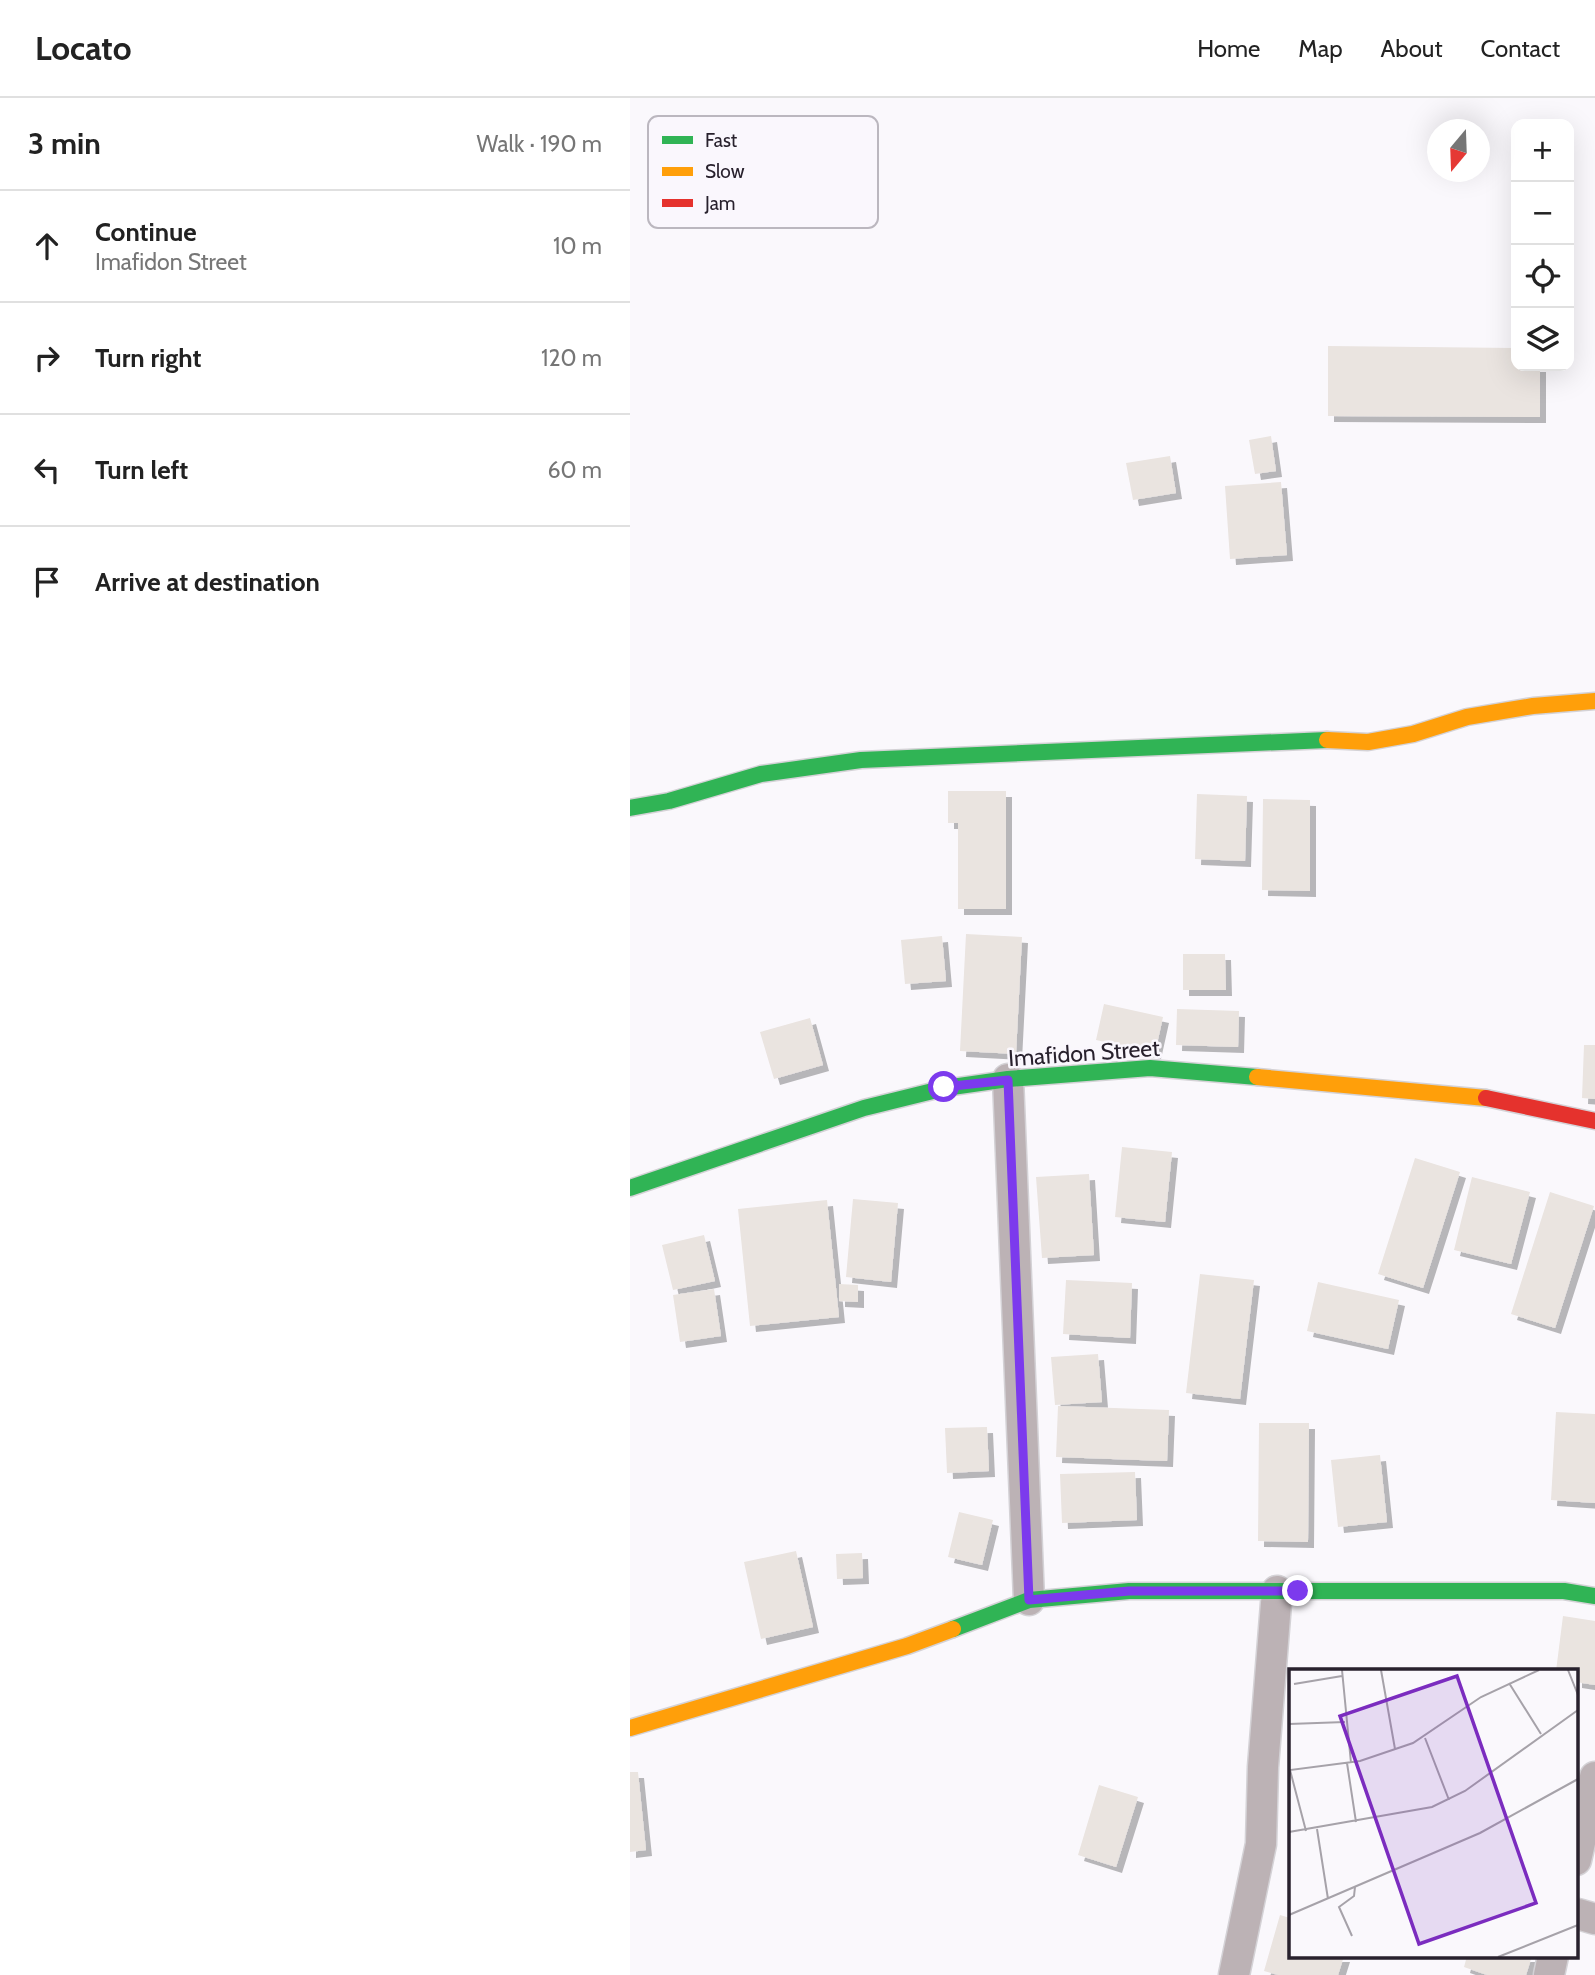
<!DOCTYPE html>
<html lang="en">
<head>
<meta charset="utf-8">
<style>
	:root { --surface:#fff; --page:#f2f2f2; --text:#222; --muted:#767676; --line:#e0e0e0 }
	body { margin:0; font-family:Cabin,sans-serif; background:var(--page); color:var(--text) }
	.controls { position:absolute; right:21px; top:21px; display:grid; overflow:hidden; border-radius:14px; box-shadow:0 7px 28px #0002 }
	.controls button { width:63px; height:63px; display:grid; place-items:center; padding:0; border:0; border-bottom:2px solid var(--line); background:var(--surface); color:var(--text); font:35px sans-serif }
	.compass { position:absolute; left:797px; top:21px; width:63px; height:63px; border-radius:50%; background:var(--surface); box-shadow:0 7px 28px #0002; rotate:199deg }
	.stop { position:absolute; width:21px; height:21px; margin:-16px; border:5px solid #7c3aed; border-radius:50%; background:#fff }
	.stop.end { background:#7c3aed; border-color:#fff; box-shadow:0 2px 7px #0008 }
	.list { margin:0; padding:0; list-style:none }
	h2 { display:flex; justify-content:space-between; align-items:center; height:91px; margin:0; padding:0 28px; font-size:30px }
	h2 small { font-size:23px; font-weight:400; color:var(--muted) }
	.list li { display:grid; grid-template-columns:46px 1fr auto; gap:21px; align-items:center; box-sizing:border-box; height:112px; padding:0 28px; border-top:2px solid var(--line) }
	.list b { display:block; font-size:26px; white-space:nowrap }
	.list p { margin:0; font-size:23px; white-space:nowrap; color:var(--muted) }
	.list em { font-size:23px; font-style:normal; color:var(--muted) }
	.icon { flex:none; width:38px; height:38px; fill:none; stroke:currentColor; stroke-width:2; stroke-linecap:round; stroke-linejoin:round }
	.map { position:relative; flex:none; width:965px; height:1877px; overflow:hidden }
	header { display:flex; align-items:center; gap:42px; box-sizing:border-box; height:98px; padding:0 35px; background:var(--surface); border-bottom:2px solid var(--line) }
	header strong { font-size:33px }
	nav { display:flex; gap:38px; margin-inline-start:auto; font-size:24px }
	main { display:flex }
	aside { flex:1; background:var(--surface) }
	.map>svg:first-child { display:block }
</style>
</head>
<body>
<header>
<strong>Locato</strong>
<nav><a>Home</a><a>Map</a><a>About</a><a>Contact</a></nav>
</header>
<main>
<aside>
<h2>3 min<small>Walk · 190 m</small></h2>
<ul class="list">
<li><svg class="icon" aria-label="ahead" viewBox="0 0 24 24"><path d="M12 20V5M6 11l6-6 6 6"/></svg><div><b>Continue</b><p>Imafidon Street</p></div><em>10 m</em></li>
<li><svg class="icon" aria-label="right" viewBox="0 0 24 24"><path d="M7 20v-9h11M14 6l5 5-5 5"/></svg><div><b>Turn right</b></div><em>120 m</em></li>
<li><svg class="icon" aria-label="left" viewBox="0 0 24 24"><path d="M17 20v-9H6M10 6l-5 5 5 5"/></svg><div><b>Turn left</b></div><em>60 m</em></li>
<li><svg class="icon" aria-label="arrive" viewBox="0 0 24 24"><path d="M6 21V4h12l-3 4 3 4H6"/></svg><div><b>Arrive at destination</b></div></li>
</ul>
</aside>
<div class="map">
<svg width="965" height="1877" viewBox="0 0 965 1877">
	<defs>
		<filter id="shadow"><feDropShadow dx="6" dy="6" stdDeviation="0" flood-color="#0004"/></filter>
	</defs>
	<rect width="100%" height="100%" fill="#faf8fc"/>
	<path fill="#eae4e0" filter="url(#shadow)" d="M 698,248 L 886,250 L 886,268 L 910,268 L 910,319 L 698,318 Z
		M 641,338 L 646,373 L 625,376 L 619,342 Z
		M 540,358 L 546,395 L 503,402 L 496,365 Z
		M 651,384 L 657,457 L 600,461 L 595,388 Z
		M 318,693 L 376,693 L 376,811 L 328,811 L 328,725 L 318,725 Z
		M 567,696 L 617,698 L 615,763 L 565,761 Z
		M 633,701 L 680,702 L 680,793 L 632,792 Z
		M 336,836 L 392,839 L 386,956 L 330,953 Z
		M 312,838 L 316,883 L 275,886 L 271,842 Z
		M 553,856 L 595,856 L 596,892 L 553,892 Z
		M 474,906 L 533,919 L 525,955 L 466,942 Z
		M 547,911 L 609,913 L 608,949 L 546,947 Z
		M 180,920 L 193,967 L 144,981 L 130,934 Z
		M 954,947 L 965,947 L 965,1001 L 952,1000 Z
		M 492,1049 L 542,1054 L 535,1124 L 485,1119 Z
		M 785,1060 L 830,1074 L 793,1190 L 748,1176 Z
		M 459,1076 L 464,1157 L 412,1160 L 406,1079 Z
		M 842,1079 L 900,1094 L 881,1166 L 824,1152 Z
		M 920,1094 L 964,1108 L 925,1230 L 881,1216 Z
		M 223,1101 L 268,1105 L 261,1184 L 216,1179 Z
		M 197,1102 L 209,1219 L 120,1228 L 108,1111 Z
		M 74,1137 L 85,1183 L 43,1192 L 32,1147 Z
		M 570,1176 L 624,1182 L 610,1301 L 556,1295 Z
		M 436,1182 L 502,1185 L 500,1240 L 433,1236 Z
		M 688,1184 L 769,1202 L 758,1251 L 677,1233 Z
		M 209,1186 L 228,1187 L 228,1204 L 209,1203 Z
		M 84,1191 L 91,1238 L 50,1244 L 43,1197 Z
		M 468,1256 L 472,1304 L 425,1307 L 421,1259 Z
		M 428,1308 L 539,1312 L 537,1363 L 426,1359 Z
		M 926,1314 L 965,1316 L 965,1405 L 921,1402 Z
		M 629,1325 L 679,1325 L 678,1444 L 628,1443 Z
		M 357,1329 L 359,1373 L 317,1375 L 315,1330 Z
		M 750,1357 L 757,1424 L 708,1429 L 701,1362 Z
		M 505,1374 L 507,1422 L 432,1425 L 430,1376 Z
		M 329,1414 L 363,1422 L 352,1467 L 318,1459 Z
		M 166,1453 L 183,1529 L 131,1541 L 114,1464 Z
		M 232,1455 L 233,1480 L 207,1481 L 206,1456 Z
		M 933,1518 L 965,1523 L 965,1587 L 946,1584 L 946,1573 L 926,1573 Z
		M 0,1674 L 8,1674 L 16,1752 L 0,1754 Z
		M 469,1687 L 508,1699 L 486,1769 L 448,1757 Z
		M 650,1817 L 660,1820 L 660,1858 L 714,1858 L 708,1877 L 648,1877 L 634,1873 Z
		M 837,1858 L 902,1858 L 896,1877 L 857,1877 L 834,1869 Z"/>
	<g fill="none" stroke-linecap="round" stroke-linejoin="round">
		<defs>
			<path id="street" d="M 378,981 L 399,1502
				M 946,1762 L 965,1679
				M 948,1816 L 965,1821
				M 604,1877 L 631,1746 L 633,1669 L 647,1493
				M 919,1877 L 923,1858"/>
			<path id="fast" d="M 0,710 L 39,703 L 131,676 L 231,662 L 697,642
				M 0,1090 L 234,1010 L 315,990 L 378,981 L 520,970 L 627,979
				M 323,1531 L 399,1502 L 499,1493 L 934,1493 L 965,1498"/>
			<path id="slow" d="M 697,642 L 738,644 L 783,636 L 837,619 L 903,608 L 965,603
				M 627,979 L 856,1000
				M 0,1630 L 277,1548 L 323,1531"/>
			<path id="jam" d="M 856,1000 L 965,1023"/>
		</defs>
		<use href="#street" stroke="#d4d2d6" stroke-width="33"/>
		<use href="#fast" stroke="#d4d2d6" stroke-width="19"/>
		<use href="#slow" stroke="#d4d2d6" stroke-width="19"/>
		<use href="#jam" stroke="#d4d2d6" stroke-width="19"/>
		<use href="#street" stroke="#bcb2b5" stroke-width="30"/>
		<use href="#fast" stroke="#30b455" stroke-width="16"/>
		<use href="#slow" stroke="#ff9f0a" stroke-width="16"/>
		<use href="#jam" stroke="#e5322d" stroke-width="16"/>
	</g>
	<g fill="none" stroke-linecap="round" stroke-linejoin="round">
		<path stroke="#7c3aed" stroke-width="9" d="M 314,989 L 378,982 L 399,1502 L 499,1493 L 668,1493"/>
	</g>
	<g text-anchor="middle" stroke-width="5" stroke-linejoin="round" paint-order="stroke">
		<g font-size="23" fill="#28212d" stroke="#faf7fd">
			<text transform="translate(454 955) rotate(-4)" y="8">Imafidon Street</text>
		</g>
	</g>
	<g transform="translate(659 1571)">
		<rect width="289" height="289" fill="#faf8fc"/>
		<path fill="none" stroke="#a6a2a9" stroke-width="2" d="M 53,1 L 62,94M 92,1 L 106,80M 279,1 L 289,26M 220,14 L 252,65M 5,15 L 53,7M 0,55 L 56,53M 136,69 L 160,131M 58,94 L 67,153M 28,160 L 39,230M 17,162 L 1,101 L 71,92 L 124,74 L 192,28 L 250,1M 0,163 L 143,138 L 176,122 L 289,41M 0,246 L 191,164 L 289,110M 63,267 L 50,238 L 65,227 L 66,218M 209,288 L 289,256"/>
		<path fill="#7b2cbf" fill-opacity="0.15" stroke="#7b2cbf" stroke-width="3.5" d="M 168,7 L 247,234 L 130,275 L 51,47 Z"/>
		<rect width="289" height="289" fill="none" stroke="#28212d" stroke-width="3.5"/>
	</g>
	<rect x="18" y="18" width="230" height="112" rx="10" fill="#faf7fd" stroke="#bbb7bf" stroke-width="2"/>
	<rect x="32" y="38" width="31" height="8" fill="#30b455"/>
	<rect x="32" y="69" width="31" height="9" fill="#ff9f0a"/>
	<rect x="32" y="101" width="31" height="8" fill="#e5322d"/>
	<g font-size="19" fill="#28212d">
		<text x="75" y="49">Fast</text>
		<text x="75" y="80">Slow</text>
		<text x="75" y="112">Jam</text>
	</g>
</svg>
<div class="controls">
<button>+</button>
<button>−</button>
<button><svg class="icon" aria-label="locate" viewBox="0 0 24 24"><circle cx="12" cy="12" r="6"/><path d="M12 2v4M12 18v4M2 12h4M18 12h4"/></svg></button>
<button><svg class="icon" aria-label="layers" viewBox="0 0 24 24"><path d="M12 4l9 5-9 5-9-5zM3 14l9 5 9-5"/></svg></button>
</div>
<svg class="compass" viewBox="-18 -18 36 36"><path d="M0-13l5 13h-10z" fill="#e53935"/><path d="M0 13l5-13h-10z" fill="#767676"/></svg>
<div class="stop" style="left:314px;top:989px"></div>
<div class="stop end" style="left:668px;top:1493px"></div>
</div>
</main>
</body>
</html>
